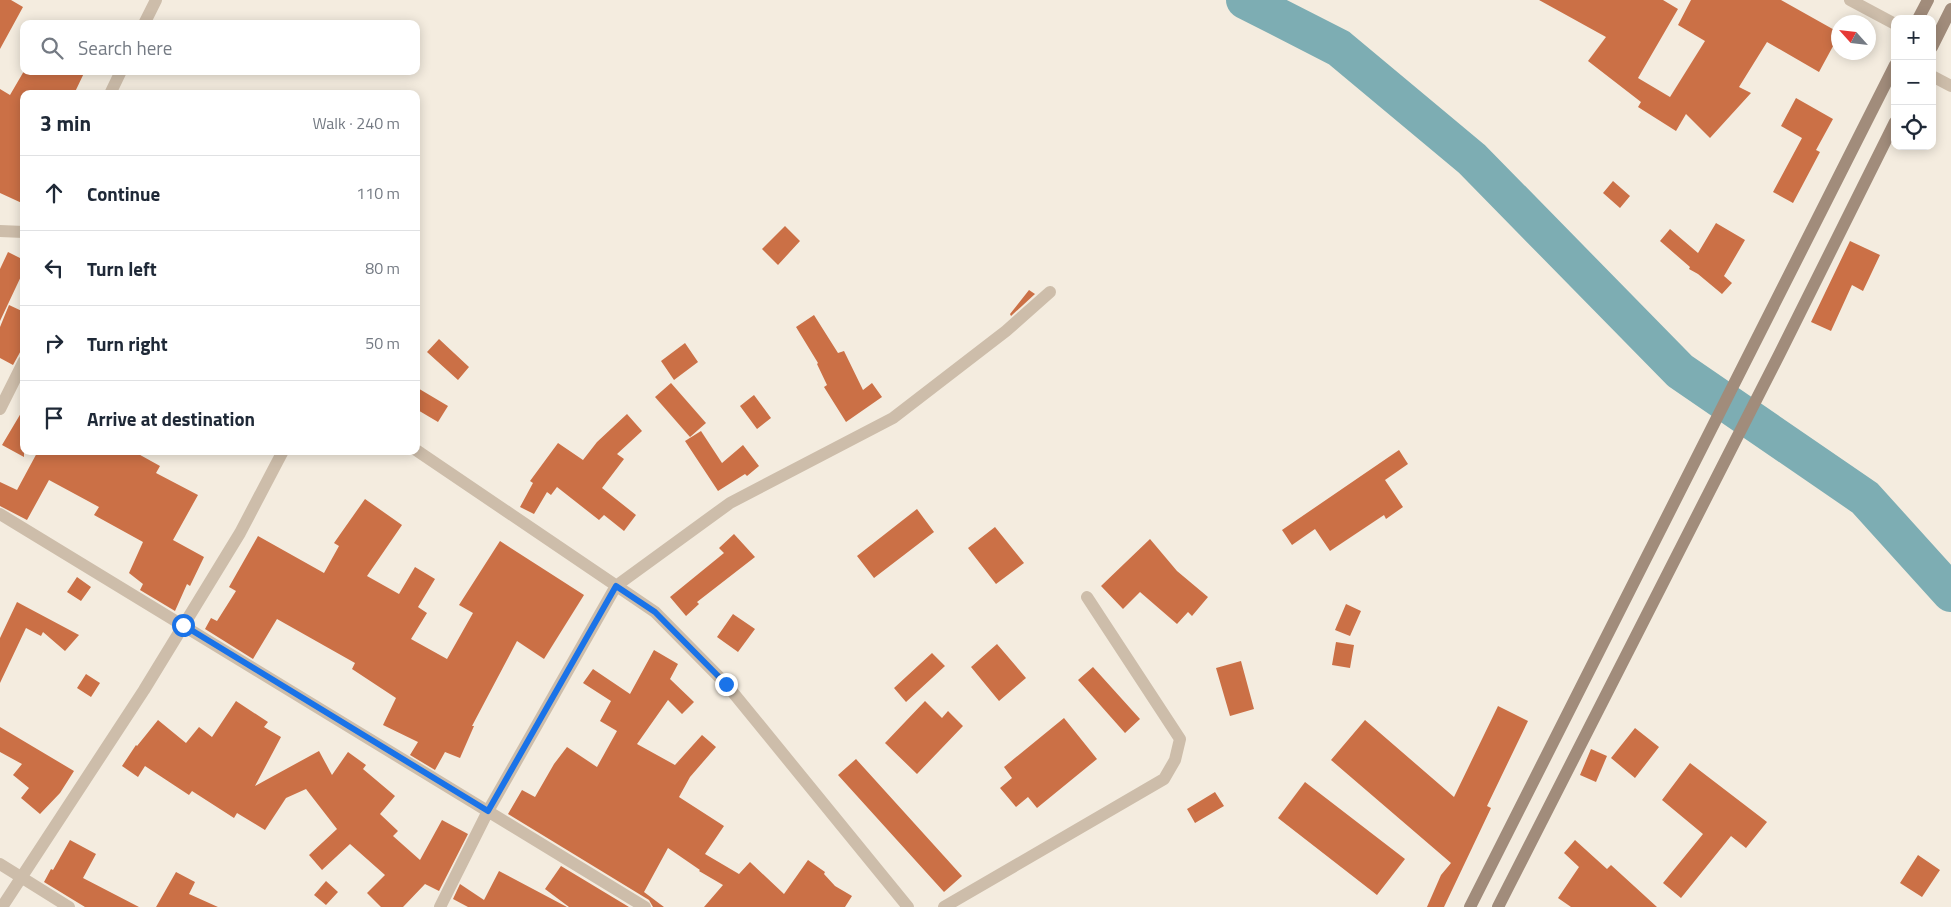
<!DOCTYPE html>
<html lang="en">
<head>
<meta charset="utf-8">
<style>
	:root { --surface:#fff; --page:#f2f2f3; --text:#1f2937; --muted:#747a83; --line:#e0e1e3 }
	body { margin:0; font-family:"Titillium Web",sans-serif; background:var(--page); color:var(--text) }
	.controls { position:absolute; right:15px; top:15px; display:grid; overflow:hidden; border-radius:10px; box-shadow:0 2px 12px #0003 }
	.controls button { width:45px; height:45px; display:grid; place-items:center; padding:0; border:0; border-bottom:1px solid var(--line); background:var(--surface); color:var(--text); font:25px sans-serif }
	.compass { position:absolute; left:1831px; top:15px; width:45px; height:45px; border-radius:50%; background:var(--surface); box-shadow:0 2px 12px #0003; rotate:297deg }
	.stop { position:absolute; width:15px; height:15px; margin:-11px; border:4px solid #1a73e8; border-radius:50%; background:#fff }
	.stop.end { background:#1a73e8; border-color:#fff; box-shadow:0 1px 5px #0008 }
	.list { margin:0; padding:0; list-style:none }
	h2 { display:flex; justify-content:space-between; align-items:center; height:65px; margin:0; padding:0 20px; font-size:21px }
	h2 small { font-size:16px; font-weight:400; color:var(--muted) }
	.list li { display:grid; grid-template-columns:32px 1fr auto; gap:15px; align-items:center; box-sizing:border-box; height:75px; padding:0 20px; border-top:1px solid var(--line) }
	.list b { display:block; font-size:19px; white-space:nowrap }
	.list em { font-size:16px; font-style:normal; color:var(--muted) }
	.icon { flex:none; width:28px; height:28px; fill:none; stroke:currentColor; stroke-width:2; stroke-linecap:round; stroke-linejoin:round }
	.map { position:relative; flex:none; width:1951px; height:907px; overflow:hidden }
	.search { position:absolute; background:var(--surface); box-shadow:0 2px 12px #0003; left:20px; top:20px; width:400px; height:55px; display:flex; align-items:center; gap:12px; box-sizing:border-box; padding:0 18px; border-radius:10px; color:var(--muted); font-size:19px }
	.panel { position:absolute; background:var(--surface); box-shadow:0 2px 12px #0003; left:20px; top:90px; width:400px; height:365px; border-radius:10px }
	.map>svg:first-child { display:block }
</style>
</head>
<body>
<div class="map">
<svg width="1951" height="907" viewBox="0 0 1951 907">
	<rect width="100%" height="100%" fill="#f4ecdf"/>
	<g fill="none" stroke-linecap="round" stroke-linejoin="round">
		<path stroke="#7dadb3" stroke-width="38" d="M 1245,0 L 1339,48 L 1472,159 L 1680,371 L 1865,498 L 1951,593"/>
	</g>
	<path fill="#cb7046" d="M 0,0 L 11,0 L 23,7 L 0,49 Z
		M 1539,0 L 1663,0 L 1678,9 L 1638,78 L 1670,97 L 1705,41 L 1678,25 L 1691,0 L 1781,0 L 1838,32 L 1838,37 L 1819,72 L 1767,42 L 1739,87 L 1751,93 L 1710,138 L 1686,114 L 1676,131 L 1638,107 L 1641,102 L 1588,61 L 1606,37 Z
		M 24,71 L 85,71 L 74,94 L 24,94 L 24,204 L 0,193 L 0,89 L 10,95 Z
		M 1796,98 L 1833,119 L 1816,150 L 1820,152 L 1793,203 L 1773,192 L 1802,138 L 1781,126 Z
		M 1613,181 L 1630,196 L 1620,208 L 1603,193 Z
		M 1716,223 L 1745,240 L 1724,276 L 1732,283 L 1722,294 L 1698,274 L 1689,269 L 1690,267 L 1660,241 L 1670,229 L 1698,253 Z
		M 785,226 L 800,241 L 778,265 L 762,249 Z
		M 1850,241 L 1880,255 L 1863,291 L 1852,285 L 1831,331 L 1811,322 Z
		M 8,252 L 24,260 L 24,270 L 0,321 L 0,269 Z
		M 1029,290 L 1035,294 L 1011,316 L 1010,314 Z
		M 9,305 L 24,312 L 24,345 L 13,365 L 0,358 L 0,327 Z
		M 814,315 L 838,353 L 844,351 L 863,390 L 872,383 L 882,397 L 846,422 L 824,387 L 827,385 L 817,364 L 818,363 L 796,327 Z
		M 439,339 L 469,367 L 458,380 L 427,352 Z
		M 685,343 L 698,362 L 674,380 L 661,361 Z
		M 671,383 L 706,423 L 690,437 L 655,397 Z
		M 416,387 L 448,406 L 438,422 L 416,409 Z
		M 754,395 L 771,418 L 757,429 L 740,406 Z
		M 24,408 L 24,457 L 2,445 Z
		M 627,414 L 642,431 L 617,454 L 624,459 L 602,488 L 636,515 L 624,531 L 604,515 L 599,520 L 557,487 L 551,495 L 547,492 L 534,514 L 520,507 L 533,483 L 530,481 L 558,443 L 583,460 L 597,442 Z
		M 701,431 L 722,463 L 743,445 L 759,466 L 747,476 L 745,474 L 718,491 L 685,441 Z
		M 1399,450 L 1408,464 L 1385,480 L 1403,507 L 1386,519 L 1384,515 L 1330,551 L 1315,529 L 1292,545 L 1282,530 Z
		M 38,451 L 133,451 L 160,466 L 156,473 L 198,495 L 173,540 L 204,557 L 190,586 L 187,584 L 175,611 L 140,590 L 143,584 L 129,573 L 143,542 L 94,515 L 99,507 L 49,480 L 27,520 L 0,506 L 0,482 L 17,490 Z
		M 365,499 L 402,525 L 367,576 L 399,594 L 415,567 L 435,579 L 418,607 L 427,613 L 411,639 L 447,659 L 473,613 L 459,605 L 500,541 L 584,595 L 544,659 L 517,641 L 472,726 L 474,726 L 460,758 L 445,752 L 435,770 L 410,755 L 418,742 L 383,725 L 396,698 L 352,669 L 355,663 L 277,619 L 253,659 L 205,629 L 211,618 L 217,621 L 236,591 L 229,587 L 258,536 L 324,573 L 339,546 L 334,543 Z
		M 917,509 L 934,532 L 874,578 L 857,556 Z
		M 995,527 L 1024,563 L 996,584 L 968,548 Z
		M 734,534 L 755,557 L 697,602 L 699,604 L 686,616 L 670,597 L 724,553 L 719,548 Z
		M 1150,539 L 1177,571 L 1208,597 L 1192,616 L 1188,612 L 1177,624 L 1140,592 L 1123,609 L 1101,586 Z
		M 77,577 L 91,587 L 81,601 L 67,592 Z
		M 17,602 L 79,635 L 65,651 L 43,632 L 41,636 L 26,628 L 0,683 L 0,638 Z
		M 1346,604 L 1361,611 L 1350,636 L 1335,630 Z
		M 733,614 L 755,629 L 738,652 L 717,637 Z
		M 1336,642 L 1354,645 L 1350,668 L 1332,665 Z
		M 997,644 L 1026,678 L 999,701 L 971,667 Z
		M 654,650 L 678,664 L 670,679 L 694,702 L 682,714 L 668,700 L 637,744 L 675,765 L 702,735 L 716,747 L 690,777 L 679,797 L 724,826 L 705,854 L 739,874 L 750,862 L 784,894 L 808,860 L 825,872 L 824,874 L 835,886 L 852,896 L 845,907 L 704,907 L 723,885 L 699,871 L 700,870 L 668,848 L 644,892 L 664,907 L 653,907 L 649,900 L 508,814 L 522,790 L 535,797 L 554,764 L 567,747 L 597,767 L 617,731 L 600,721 L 611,701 L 583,683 L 593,669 L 630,694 Z
		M 932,653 L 945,666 L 906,702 L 894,688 Z
		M 1241,661 L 1254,709 L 1230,716 L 1216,668 Z
		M 1093,667 L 1140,719 L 1125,733 L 1078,680 Z
		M 86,674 L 100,683 L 91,697 L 77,688 Z
		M 236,701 L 268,722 L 264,727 L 281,737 L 255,786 L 319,751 L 332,775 L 348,752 L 366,765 L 363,769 L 395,796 L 380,814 L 398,831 L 393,836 L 420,860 L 442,820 L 468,834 L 439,891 L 425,884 L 403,907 L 381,907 L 367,893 L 385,875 L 350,844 L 322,870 L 309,855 L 337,829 L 306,789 L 286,798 L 265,830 L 237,813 L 234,818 L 192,791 L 189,795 L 145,766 L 138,777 L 122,766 L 136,745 L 137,746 L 158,720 L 186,743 L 199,727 L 212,737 Z
		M 925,701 L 942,718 L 948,711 L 963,726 L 917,774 L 885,743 Z
		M 1498,706 L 1528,721 L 1487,806 L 1491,808 L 1444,907 L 1427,907 L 1441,875 L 1451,863 L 1331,760 L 1365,720 L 1454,797 Z
		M 1064,718 L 1097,759 L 1037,808 L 1028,797 L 1016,807 L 1000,788 L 1012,778 L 1004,767 Z
		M 0,727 L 74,771 L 60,793 L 40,814 L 21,798 L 29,788 L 13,775 L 22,764 L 0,752 Z
		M 1635,728 L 1659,747 L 1635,778 L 1611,758 Z
		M 1591,749 L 1607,756 L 1596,782 L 1580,775 Z
		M 856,759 L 962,876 L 944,892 L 838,775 Z
		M 1690,763 L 1767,822 L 1746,848 L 1731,836 L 1681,898 L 1663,883 L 1703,834 L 1662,800 Z
		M 1305,782 L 1405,859 L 1377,895 L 1278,818 Z
		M 1215,792 L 1224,806 L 1195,823 L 1187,809 Z
		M 70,840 L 96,854 L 83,878 L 139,907 L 85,907 L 44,882 L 51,869 L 53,870 Z
		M 1575,840 L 1607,869 L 1611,865 L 1657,907 L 1571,907 L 1558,898 L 1579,867 L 1564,853 Z
		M 1918,855 L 1940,870 L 1922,897 L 1900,883 Z
		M 561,866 L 629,907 L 569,907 L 545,889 Z
		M 499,871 L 567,907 L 468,907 L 453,899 L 460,884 L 484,900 Z
		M 176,872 L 195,882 L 189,894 L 218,907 L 156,907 Z
		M 326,881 L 338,892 L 326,905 L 314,895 Z"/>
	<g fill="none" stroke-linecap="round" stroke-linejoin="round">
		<path stroke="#cdbdaa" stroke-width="12" d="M 1850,0 L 1895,24
			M 144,24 L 156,0
			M 1932,76 L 1951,86
			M 110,94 L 121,71
			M 0,231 L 24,232
			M 0,409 L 24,361
			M 416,450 L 655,612 L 726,684 L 908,907
			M 0,514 L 645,907
			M 0,864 L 69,907
			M 2,907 L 144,690 L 240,533 L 283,451
			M 440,907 L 488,811 L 616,586 L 730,503 L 893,418 L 1006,331 L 1050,292
			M 944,907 L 1164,779 L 1175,760 L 1180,739 L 1087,597"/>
		<path stroke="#a18c7b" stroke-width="12" d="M 1918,19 L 1928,0
			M 1932,47 L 1951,9
			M 1470,907 L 1895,65
			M 1498,907 L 1780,353 L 1895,122"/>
	</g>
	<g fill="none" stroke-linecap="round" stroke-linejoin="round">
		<path stroke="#1a73e8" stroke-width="6" d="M 183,625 L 488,811 L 616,586 L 655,612 L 726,684"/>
	</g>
</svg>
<div class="controls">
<button>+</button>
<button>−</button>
<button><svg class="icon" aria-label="locate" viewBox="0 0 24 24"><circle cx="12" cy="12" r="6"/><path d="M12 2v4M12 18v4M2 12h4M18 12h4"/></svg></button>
</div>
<svg class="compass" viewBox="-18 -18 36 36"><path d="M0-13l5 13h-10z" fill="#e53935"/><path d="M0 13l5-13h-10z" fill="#747a83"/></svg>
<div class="stop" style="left:183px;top:625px"></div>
<div class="stop end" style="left:726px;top:684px"></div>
<div class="search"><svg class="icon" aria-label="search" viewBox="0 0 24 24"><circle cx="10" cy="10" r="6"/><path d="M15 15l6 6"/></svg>Search here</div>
<section class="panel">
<h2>3 min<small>Walk · 240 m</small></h2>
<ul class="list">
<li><svg class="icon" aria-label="ahead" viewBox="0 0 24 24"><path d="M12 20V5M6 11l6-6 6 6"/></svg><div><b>Continue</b></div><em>110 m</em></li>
<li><svg class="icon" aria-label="left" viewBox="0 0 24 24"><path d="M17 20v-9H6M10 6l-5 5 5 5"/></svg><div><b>Turn left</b></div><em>80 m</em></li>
<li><svg class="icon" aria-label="right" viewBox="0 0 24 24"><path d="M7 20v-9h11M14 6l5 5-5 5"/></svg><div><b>Turn right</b></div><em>50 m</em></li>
<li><svg class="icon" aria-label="arrive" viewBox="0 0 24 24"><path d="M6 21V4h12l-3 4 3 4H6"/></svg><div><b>Arrive at destination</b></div></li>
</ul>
</section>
</div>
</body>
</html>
